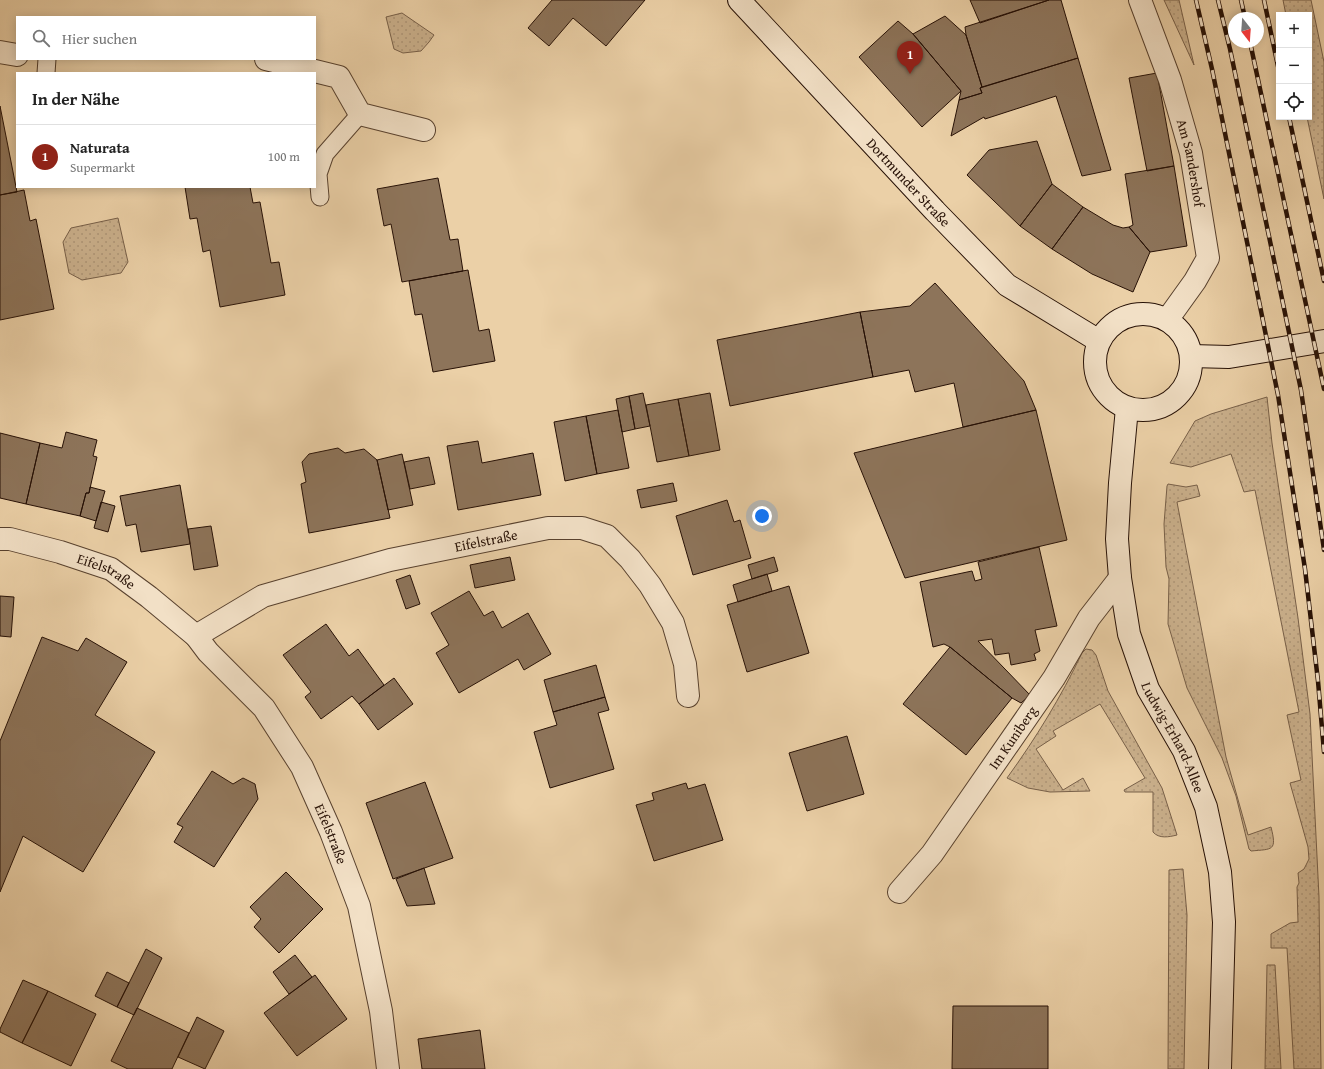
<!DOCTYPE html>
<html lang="de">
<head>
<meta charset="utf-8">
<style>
	:root { --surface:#fff; --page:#f6f6f6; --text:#222; --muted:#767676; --line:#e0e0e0; --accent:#8f2418 }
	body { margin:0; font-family:"Gentium Book Plus",serif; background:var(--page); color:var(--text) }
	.controls { position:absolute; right:12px; top:12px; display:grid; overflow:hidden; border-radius:0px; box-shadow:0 2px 10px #0003 }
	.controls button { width:36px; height:36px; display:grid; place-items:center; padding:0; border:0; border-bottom:1px solid var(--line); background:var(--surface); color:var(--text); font:20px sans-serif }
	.compass { position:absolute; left:1228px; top:12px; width:36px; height:36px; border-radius:50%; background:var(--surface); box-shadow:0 2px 10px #0003; rotate:163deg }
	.you { position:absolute; left:762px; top:516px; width:14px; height:14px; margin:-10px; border:3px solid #fff; border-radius:50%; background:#1a73e8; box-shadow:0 0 0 6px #1a73e833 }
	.badge { display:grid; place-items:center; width:26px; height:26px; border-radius:50%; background:var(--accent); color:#fff; font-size:13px; font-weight:700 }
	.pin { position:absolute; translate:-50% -33px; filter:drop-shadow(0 1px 2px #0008) }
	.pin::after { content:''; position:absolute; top:21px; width:14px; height:12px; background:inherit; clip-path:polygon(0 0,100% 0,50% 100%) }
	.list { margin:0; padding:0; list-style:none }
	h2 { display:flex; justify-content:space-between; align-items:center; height:52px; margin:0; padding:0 16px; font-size:17px }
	h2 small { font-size:13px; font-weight:400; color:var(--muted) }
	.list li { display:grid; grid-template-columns:26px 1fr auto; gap:12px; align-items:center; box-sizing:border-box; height:64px; padding:0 16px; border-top:1px solid var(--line) }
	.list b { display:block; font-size:15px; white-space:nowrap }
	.list p { margin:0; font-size:13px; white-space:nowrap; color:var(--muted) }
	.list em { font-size:13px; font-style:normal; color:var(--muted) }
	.icon { flex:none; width:22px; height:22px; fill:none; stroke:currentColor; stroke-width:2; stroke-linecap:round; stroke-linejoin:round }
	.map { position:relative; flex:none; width:1324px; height:1069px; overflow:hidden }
	.search { position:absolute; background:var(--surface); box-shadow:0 2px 10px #0003; left:16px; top:16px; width:300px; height:44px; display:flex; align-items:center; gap:10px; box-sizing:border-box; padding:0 14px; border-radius:0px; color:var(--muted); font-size:15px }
	.panel { position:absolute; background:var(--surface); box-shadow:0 2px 10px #0003; left:16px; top:72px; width:300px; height:116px; border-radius:0px }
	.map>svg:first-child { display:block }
</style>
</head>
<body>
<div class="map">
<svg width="1324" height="1069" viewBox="0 0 1324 1069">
	<defs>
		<pattern id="grass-dots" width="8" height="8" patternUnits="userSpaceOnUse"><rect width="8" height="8" fill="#cab08c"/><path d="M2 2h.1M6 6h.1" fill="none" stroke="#ae9677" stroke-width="1.8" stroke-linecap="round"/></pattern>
	</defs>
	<rect width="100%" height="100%" fill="#ebd0a7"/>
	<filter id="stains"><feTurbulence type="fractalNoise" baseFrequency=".005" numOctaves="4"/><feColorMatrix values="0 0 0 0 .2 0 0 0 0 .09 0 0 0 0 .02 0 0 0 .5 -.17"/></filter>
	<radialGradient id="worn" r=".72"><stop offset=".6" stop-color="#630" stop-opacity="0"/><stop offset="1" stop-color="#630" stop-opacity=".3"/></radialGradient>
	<path fill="url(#grass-dots)" stroke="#786049" d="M 1164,0 L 1179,0 L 1194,65 Z
		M 1283,0 L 1311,0 L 1324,62 L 1324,199 L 1307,117 L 1309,117 L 1309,15 L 1286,15 Z
		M 402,13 L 434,35 L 429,42 L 421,51 L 403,53 L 394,49 L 386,17 Z
		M 118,218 L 128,262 L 121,273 L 82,280 L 69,273 L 63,242 L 71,228 Z
		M 1267,397 L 1272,443 L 1298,618 L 1310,714 L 1319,897 L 1321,1069 L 1294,1069 L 1287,948 L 1271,948 L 1271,934 L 1290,923 L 1298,922 L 1297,887 L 1299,883 L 1298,873 L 1304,869 L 1309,859 L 1308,847 L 1290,783 L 1301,780 L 1287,715 L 1299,712 L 1255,490 L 1244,492 L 1231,454 L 1191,467 L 1170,463 L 1195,421 L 1211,414 Z
		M 1168,484 L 1186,487 L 1197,485 L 1200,496 L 1177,502 L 1226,757 L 1248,835 L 1271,827 C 1277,851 1273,849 1251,851 L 1249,849 L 1236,796 L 1222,758 L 1187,688 L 1168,624 L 1169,579 L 1166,567 L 1164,524 L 1167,486 Z
		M 1086,649 L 1092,650 L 1096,655 L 1108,691 L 1162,788 L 1177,835 C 1169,837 1159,839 1153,832 L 1153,792 L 1125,792 L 1124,790 L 1145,778 L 1100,704 L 1053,731 L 1056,736 L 1036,749 L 1063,790 L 1083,778 L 1090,791 L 1050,792 L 1028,788 L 1007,778 C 1036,738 1061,697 1082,653 Z
		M 1183,869 L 1187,915 L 1184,1069 L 1168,1069 L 1169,870 Z
		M 1267,965 L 1275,965 L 1281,1069 L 1265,1069 Z"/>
	<path fill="#8d745a" stroke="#271106" d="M 552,0 L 645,0 L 606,46 L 573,18 L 549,46 L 528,28 Z
		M 970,0 L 1049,0 L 980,23 Z
		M 1049,0 L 1061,0 L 1078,58 L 982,87 L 966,35 L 965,27 Z
		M 945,16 L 966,35 L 982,87 L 980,88 L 982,93 L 959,100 L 961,91 L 913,34 Z
		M 898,21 L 913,34 L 961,91 L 922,127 L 859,57 Z
		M 1078,58 L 1111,170 L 1082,176 L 1056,96 L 985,119 L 984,117 L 951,136 L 959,100 L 982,93 L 980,88 Z
		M 1157,73 L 1174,166 L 1147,171 L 1129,78 Z
		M 0,106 L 17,192 L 0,195 Z
		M 1037,141 L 1052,184 L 1020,226 L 967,175 L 989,150 Z
		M 1174,166 L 1187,246 L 1150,252 L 1129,227 L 1133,225 L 1125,174 Z
		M 438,178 L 450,240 L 458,239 L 463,271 L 402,282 L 391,224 L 384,226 L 377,189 Z
		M 1052,184 L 1083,207 L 1052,249 L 1020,226 Z
		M 185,187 L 250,187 L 253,203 L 260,202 L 271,263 L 279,262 L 285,295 L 220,307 L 210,250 L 203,252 L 197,218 L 190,219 Z
		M 24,190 L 30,221 L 36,219 L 54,309 L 0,320 L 0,195 Z
		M 1083,207 L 1113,225 L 1123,228 L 1129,227 L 1150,252 L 1133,292 L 1092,274 L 1052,249 Z
		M 468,270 L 479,331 L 489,329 L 495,361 L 433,372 L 422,314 L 415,315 L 409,281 Z
		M 935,283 L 1024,381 L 1036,410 L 963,427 L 954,383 L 915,392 L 909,370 L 873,377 L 860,312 L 910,306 Z
		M 860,312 L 873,377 L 730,406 L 717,340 Z
		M 643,393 L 650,426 L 635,429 L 629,396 Z
		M 710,393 L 720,450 L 689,456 L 678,399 Z
		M 629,396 L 635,429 L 622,432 L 616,399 Z
		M 678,399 L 689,456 L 657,462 L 646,405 Z
		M 618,410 L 629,468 L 597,474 L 586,416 Z
		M 1036,410 L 1067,540 L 905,578 L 854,453 Z
		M 586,416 L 597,474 L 565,481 L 554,422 Z
		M 66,432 L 97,440 L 93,456 L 97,457 L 89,493 L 86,493 L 80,516 L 26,504 L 40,443 L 62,448 Z
		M 0,433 L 40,443 L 26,504 L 0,498 Z
		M 478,441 L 482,463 L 533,453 L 541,495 L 458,510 L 447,446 Z
		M 338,448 L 345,453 L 364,449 L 377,460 L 390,518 L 309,533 L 301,484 L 306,482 L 302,462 L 309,454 Z
		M 402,454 L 413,505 L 388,510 L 377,460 Z
		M 429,457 L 435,484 L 410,489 L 404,462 Z
		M 673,483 L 677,501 L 641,508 L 637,490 Z
		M 180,485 L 190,544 L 141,552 L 136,524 L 126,526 L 120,496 Z
		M 90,487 L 105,491 L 96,521 L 80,516 L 86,493 L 89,493 Z
		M 727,500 L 734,522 L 740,520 L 751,558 L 693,575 L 676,516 Z
		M 101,502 L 115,506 L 108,532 L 94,528 Z
		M 211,526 L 218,566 L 194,570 L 188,529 Z
		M 1039,547 L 1057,626 L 1035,630 L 1040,651 L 1034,654 L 1036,660 L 1011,665 L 1009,653 L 995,655 L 992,639 L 978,641 L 1030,695 L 1021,703 L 1012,698 L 950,647 L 944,644 L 933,647 L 920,582 L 972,571 L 975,581 L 982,579 L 978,562 Z
		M 510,557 L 515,580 L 475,588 L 470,565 Z
		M 774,557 L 778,571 L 752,579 L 748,565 Z
		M 767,574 L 772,591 L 738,602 L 733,585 Z
		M 410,575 L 420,604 L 406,609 L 396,580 Z
		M 789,586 L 809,653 L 747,672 L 727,605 Z
		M 469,591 L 484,616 L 493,611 L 502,628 L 528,613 L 551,654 L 524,670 L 518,659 L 459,693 L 436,653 L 449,645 L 431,613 Z
		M 0,596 L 14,597 L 11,637 L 0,636 Z
		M 326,624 L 349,656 L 358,649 L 384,685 L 359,704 L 352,696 L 321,719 L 305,697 L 311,692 L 283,655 Z
		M 42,637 L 78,651 L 86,638 L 127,662 L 95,715 L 155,752 L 83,872 L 23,836 L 0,892 L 0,741 Z
		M 950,647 L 1012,698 L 966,755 L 903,704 Z
		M 596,665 L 605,697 L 553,712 L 544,680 Z
		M 394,678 L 413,704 L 378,730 L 359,704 Z
		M 605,697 L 609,710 L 598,713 L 614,769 L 550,788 L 534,732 L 557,725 L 553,712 Z
		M 847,736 L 864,794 L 807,811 L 789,753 Z
		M 212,771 L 233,784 L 243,778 L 255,784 L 258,799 L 214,867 L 174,842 L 183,827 L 177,824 Z
		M 425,782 L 453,858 L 393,879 L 366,803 Z
		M 686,783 L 688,789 L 705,784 L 723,840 L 654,861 L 636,805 L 654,800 L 652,793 Z
		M 424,868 L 435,904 L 407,906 L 396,879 Z
		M 286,872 L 323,909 L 279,953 L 254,927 L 261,919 L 250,907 Z
		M 146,949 L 162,958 L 134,1015 L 117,1007 Z
		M 295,955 L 312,977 L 289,994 L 273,972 Z
		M 107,972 L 129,983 L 117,1007 L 95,996 Z
		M 315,975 L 347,1019 L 297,1056 L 264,1013 Z
		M 23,980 L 48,991 L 22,1043 L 0,1032 L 0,1029 Z
		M 48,991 L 96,1014 L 71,1066 L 22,1043 Z
		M 953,1006 L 1048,1006 L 1048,1069 L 952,1069 Z
		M 137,1008 L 189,1033 L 172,1069 L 128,1069 L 111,1061 Z
		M 197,1017 L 224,1031 L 205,1069 L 178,1057 Z
		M 480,1030 L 485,1069 L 422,1069 L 418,1039 Z"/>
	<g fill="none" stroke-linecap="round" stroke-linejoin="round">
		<defs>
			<path id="lane" d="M 46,73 L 47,59
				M 320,197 L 318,174 L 325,154 L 360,114"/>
			<g id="street">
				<path id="s1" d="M 1140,0 L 1170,80 L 1191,153 L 1208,258 L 1195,281 L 1167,320"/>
				<path d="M 0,52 L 17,55"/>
				<path d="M 266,59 L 339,77 L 360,114 L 424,130"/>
				<path id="s2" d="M 0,539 L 10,539 L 60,552 L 111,569 L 149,597 L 196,636 L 208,652 L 264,708 L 302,767 L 331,832 L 359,906 L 381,1011 L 388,1069"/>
				<path id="s3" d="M 196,636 L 263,596 L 319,580 L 390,560 L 548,528 L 582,528 L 607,536 L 630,559 L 650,585 L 673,623 L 685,664 L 688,696"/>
				<path id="s4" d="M 899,892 L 932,854 L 1054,678 L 1089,618 L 1120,578"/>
			</g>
			<g id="secondary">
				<path id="s5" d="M 739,0 L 935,211 L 1007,285 L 1099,341"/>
				<circle cx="1143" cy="362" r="48"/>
				<path d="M 1191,356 L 1229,357 L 1324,341"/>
				<path id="s6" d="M 1127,408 L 1120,483 L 1117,539 L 1120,578 L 1129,634 L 1148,689 L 1184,751 L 1206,807 L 1220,872 L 1224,922 L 1220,1069"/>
			</g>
		</defs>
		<use href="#lane" stroke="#58412e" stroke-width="19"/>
		<use href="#street" stroke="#58412e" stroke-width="24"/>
		<use href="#secondary" stroke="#271106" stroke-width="24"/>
		<use href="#lane" stroke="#f2e0c6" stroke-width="17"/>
		<use href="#street" stroke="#f2e0c6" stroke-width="22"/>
		<use href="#secondary" stroke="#f2e0c6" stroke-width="22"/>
		<defs>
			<path id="rail" d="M 1196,0 L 1212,69 L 1278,395 L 1305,569 L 1318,681 L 1324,752
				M 1218,0 L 1230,49 L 1301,390 L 1324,550
				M 1241,0 L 1245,18
				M 1264,0 L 1279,71
				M 1250,42 L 1324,389
				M 1289,117 L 1324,281"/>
		</defs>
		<use href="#rail" stroke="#271106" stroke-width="4.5"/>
		<use href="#rail" stroke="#f2e0c6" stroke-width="3" stroke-dasharray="9" stroke-linecap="butt"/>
	</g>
	<g text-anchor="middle" stroke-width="4" stroke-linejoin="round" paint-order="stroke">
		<g font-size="14" fill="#271106" stroke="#f2e0c6">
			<text dy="5" stroke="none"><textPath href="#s1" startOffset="171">Am Sandershof</textPath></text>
			<text dy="5" stroke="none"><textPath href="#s5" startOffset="249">Dortmunder Straße</textPath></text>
			<text dy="5" stroke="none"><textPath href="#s3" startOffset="308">Eifelstraße</textPath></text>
			<text dy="5" stroke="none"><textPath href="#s2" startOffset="112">Eifelstraße</textPath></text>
			<text dy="5" stroke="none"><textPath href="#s4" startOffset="192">Im Kuniberg</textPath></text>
			<text dy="5" stroke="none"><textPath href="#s6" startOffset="340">Ludwig-Erhard-Allee</textPath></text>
			<text dy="5" stroke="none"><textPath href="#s2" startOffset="466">Eifelstraße</textPath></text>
		</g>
	</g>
	<rect width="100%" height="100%" filter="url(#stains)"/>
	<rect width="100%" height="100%" fill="url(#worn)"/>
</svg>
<div class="controls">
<button>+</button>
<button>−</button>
<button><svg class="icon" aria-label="locate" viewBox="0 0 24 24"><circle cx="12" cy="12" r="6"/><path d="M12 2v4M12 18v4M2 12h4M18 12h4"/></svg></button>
</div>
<svg class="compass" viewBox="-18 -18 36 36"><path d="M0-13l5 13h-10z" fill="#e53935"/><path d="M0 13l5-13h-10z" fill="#767676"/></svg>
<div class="you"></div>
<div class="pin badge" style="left:910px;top:74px">1</div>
<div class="search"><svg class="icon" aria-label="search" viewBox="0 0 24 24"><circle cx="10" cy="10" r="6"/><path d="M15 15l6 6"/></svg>Hier suchen</div>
<section class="panel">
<h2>In der Nähe<small></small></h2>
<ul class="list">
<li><span class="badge">1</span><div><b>Naturata</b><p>Supermarkt</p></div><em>100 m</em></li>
</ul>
</section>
</div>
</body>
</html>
